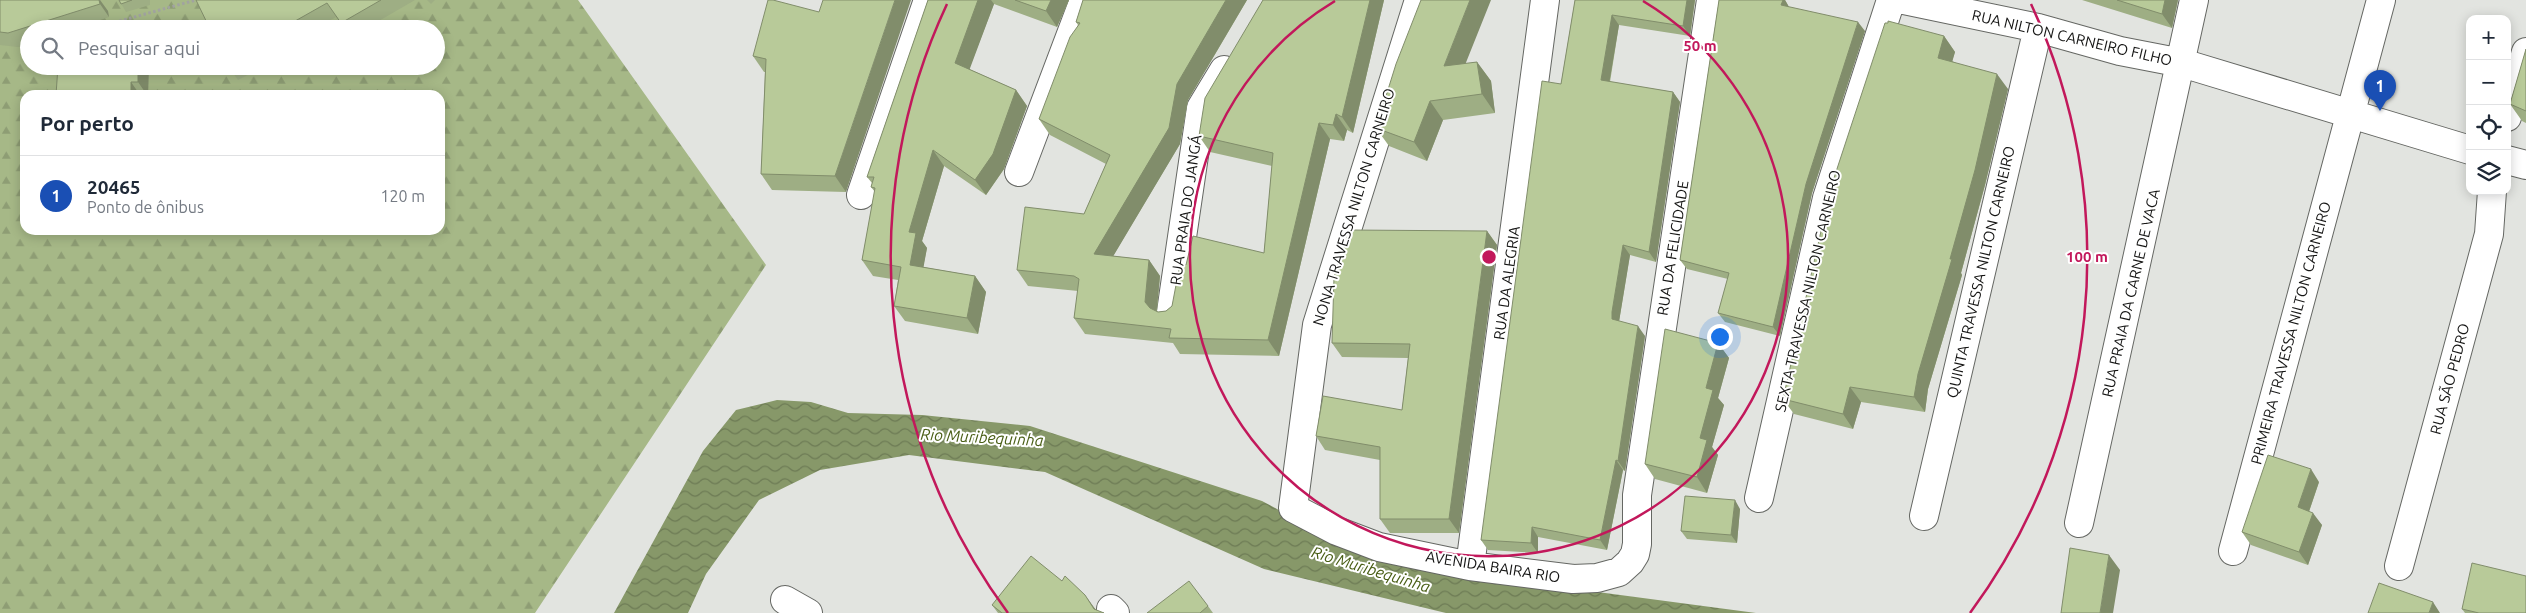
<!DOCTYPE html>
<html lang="pt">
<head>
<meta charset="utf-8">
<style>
	:root { --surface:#fff; --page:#f2f2f3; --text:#1f2937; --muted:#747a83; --line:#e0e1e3; --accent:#1a73e8 }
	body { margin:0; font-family:Ubuntu,sans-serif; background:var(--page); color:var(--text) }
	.controls { position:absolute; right:15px; top:15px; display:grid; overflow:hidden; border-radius:10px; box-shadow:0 2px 12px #0003 }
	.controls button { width:45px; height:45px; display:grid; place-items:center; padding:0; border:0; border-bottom:1px solid var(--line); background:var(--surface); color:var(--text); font:25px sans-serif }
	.you { position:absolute; left:1719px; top:336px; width:18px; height:18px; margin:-12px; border:4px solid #fff; border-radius:50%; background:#1a73e8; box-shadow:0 0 0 8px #1a73e833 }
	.badge { display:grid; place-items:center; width:32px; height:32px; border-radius:50%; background:var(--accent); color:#fff; font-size:16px; font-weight:700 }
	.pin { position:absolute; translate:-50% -41px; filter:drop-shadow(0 1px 2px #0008) }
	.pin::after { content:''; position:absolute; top:26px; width:18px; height:15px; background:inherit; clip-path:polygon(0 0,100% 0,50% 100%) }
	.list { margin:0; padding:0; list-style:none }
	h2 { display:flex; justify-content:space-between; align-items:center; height:65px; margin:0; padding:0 20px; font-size:21px }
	h2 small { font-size:16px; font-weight:400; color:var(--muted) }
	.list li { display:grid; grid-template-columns:32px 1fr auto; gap:15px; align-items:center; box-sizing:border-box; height:80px; padding:0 20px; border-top:1px solid var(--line) }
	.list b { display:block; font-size:19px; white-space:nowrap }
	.list p { margin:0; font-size:16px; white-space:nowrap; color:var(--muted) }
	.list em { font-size:16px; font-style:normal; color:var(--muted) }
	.icon { flex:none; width:28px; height:28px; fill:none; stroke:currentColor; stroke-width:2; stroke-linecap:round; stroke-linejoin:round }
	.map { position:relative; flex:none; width:2526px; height:613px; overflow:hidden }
	.search { position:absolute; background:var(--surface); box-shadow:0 2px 12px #0003; left:20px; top:20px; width:425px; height:55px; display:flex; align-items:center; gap:12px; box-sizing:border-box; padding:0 18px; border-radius:28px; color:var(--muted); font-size:19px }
	.panel { position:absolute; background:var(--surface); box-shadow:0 2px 12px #0003; left:20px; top:90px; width:425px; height:145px; border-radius:15px }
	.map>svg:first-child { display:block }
</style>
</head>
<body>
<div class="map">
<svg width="2526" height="613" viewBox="0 0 2526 613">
	<defs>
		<pattern id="forest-firs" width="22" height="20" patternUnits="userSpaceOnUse" patternTransform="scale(1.25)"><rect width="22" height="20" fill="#a6b887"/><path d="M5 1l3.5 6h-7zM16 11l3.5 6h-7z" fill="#8e9d74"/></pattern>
		<pattern id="water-waves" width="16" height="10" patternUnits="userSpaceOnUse" patternTransform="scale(1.25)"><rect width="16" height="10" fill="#879869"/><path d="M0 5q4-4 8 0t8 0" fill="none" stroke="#6d7b55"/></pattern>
	</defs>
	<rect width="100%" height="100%" fill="#e2e4e0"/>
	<path fill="url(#forest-firs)" fill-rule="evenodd" d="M 0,0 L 578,0 L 766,265 L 535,613 L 0,613 ZM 29,29 L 436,29 L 436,66 L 29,66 ZM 25,95 L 440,95 L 440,230 L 25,230 Z"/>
	<path fill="url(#water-waves)" d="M 777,400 L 811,402 L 848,413 L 922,415 L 1030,426 L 1262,501 L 1329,537 L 1462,574 L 1756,613 L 1446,613 L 1264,569 L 1045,472 L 909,455 L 820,470 L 759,500 L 706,574 L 688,613 L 614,613 L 703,451 L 736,410 Z"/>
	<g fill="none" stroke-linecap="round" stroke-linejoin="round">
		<defs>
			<path id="minor" d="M 1419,0 L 1317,325 L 1293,508 L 1337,531 L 1379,547 L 1470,566 L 1573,579 L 1597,578 L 1619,572 L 1630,562 L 1635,554 L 1637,544 L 1637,495 L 1711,0
				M 1904,0 L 2038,28 L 2120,51 L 2182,63 L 2470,150
				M 2507,117 L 2526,52
				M 2507,160 L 2526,165
				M 1019,172 L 1084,0
				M 861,195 L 928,0
				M 1171,312 L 1201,108 L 1224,70
				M 1759,498 L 1827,198 L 1891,0
				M 1924,516 L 2038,28
				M 2079,523 L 2194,0
				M 2233,551 L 2381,0
				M 1470,566 L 1545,0
				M 2399,566 L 2489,234 L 2492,191
				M 785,600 L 808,613
				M 1111,609 L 1115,613"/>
		</defs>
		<use href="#minor" stroke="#656763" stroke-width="30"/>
		<path stroke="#a1a3a0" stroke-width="3" stroke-dasharray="2.5 2.5" stroke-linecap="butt" d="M 93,21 L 98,27 L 196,0"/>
		<use href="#minor" stroke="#fff" stroke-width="28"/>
	</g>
	<path fill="#9eae84" d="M 0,0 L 100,0 L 108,11 L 109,17 L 74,29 L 29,29 L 29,43 L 18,47 L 0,45 Z
		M 119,0 L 150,0 L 150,5 L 126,12 Z
		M 196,0 L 415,0 L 365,29 L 345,29 L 336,17 L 315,29 L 210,29 Z
		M 427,0 L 435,0 L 431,4 Z
		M 928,0 L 1069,0 L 1057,27 L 994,4 L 969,69 L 1016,90 L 1027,106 L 1004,169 L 986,195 L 944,166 L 922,241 L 927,248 L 923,267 L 975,276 L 986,292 L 978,334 L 905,321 L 894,306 L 898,280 L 873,276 L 862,260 L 875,192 L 871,187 L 872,183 L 867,177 Z
		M 1083,0 L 1247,0 L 1188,100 L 1180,144 L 1113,256 L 1149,260 L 1160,276 L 1157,311 L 1158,312 L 1166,311 L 1172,306 L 1186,265 L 1264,253 L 1272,166 L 1210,152 L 1199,136 L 1263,0 L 1384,0 L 1353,133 L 1347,130 L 1344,141 L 1330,139 L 1279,356 L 1180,354 L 1173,343 L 1085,334 L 1074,318 L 1078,291 L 1028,286 L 1017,270 L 1084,214 L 1106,164 L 1050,135 L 1039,119 L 1078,25 L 1076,22 Z
		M 1575,0 L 1695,0 L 1690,36 L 1619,25 L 1610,82 L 1673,92 L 1680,102 L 1656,262 L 1630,255 L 1619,321 L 1645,336 L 1625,471 L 1623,470 L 1607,550 L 1538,537 L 1538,553 L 1488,550 L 1481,540 L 1561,84 Z
		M 1719,0 L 1785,0 L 1789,7 L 1865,31 L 1812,193 L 1780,336 L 1725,322 L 1718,313 L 1728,279 L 1687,269 L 1680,260 Z
		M 2082,0 L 2178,0 L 2172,28 Z
		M 819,12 L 846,192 L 772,190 L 761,174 L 765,72 L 764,72 L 753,56 Z
		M 1944,36 L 1955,52 L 1952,61 L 2008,89 L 1985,185 L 1961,273 L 1962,275 L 1928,389 L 1925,412 L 1861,402 L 1853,429 L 1794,414 L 1783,399 Z
		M 2526,49 L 2526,123 L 2522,121 L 2510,104 Z
		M 1477,62 L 1491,81 L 1495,113 L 1443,120 L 1427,161 L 1389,146 L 1376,128 L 1466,64 Z
		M 58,66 L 149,66 L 148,95 L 56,95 Z
		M 228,66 L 265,66 L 238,80 Z
		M 1487,231 L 1497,245 L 1459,533 L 1390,533 L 1380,519 L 1380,460 L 1325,450 L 1316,436 L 1402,410 L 1408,358 L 1342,357 L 1332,343 Z
		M 1718,343 L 1729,358 L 1718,398 L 1724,405 L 1712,447 L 1718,455 L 1707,493 L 1655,479 L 1645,464 Z
		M 2319,482 L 2309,512 L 2322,525 L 2308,565 L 2251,545 L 2242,532 Z
		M 1740,509 L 1737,543 L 1687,539 L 1681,531 Z
		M 1062,581 L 1096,610 L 1104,613 L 998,613 L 992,605 Z
		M 1208,606 L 1213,613 L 1147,613 Z
		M 2462,609 L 2526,613 L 2465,613 Z"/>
	<path fill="#818d6b" d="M 99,0 L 100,0 L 108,11 L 109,17 L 100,4 Z
		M 895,0 L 911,0 L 846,192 L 835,176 Z
		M 978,0 L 991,0 L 994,4 L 966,79 L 955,63 Z
		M 1051,0 L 1069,0 L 1057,27 L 1046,11 Z
		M 1226,0 L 1247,0 L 1188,100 L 1180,144 L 1105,270 L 1094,254 L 1177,84 Z
		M 1370,0 L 1384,0 L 1353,133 L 1342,117 Z
		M 1470,0 L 1491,0 L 1457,85 L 1444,66 Z
		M 1687,0 L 1695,0 L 1690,36 L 1683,26 Z
		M 1783,0 L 1785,0 L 1789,7 L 1781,5 Z
		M 2165,0 L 2178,0 L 2172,28 L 2162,14 Z
		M 1612,15 L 1619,25 L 1608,90 L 1601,80 Z
		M 1858,22 L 1865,31 L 1812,193 L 1780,336 L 1773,327 L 1806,184 Z
		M 1944,36 L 1955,52 L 1949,73 L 1938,58 Z
		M 1477,62 L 1491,81 L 1495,113 L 1482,94 Z
		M 138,66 L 149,66 L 148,95 L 147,95 L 138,82 Z
		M 1997,74 L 2008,89 L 1985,185 L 1961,273 L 1962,275 L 1928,389 L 1925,412 L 1914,397 L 1918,374 L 1950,259 Z
		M 131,82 L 140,95 L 131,95 Z
		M 1016,90 L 1027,106 L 1004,169 L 986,195 L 975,180 Z
		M 1673,92 L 1680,102 L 1656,262 L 1649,252 Z
		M 1430,101 L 1443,120 L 1427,161 L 1414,142 Z
		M 1336,114 L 1347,130 L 1344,141 L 1333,125 Z
		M 1319,123 L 1330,139 L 1279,356 L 1268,340 Z
		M 933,150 L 944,166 L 922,241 L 927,248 L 921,281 L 910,265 L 909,232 Z
		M 1487,231 L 1497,245 L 1459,533 L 1449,519 Z
		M 1623,245 L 1630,255 L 1619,322 L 1612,319 L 1612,312 Z
		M 1149,260 L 1160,276 L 1156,317 L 1145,302 Z
		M 975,276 L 986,292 L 978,334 L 967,318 Z
		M 1638,326 L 1645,336 L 1625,471 L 1618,461 Z
		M 1718,343 L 1729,358 L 1718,398 L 1724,405 L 1712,447 L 1718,455 L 1707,493 L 1697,477 L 1700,438 L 1706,388 Z
		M 1850,387 L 1861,402 L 1853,429 L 1843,414 Z
		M 1616,460 L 1623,470 L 1607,550 L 1600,540 Z
		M 2311,469 L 2319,482 L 2306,520 L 2298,507 Z
		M 1735,500 L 1740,509 L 1737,543 L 1731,535 Z
		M 2313,513 L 2322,525 L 2308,565 L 2299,552 Z
		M 1532,527 L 1538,537 L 1538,553 L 1531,543 Z
		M 2109,555 L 2120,570 L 2113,613 L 2100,613 Z
		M 1085,595 L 1096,610 L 1096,613 Z
		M 2433,602 L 2440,613 L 2429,613 Z"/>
	<path fill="#b8ca99" stroke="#818d6b" d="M 0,0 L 99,0 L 100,4 L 8,33 L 0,32 Z
		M 119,0 L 132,0 L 121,4 Z
		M 196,0 L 381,0 L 341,23 L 327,3 L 281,29 L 210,29 Z
		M 768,0 L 773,0 L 819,12 L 823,0 L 895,0 L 835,176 L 761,174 L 766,59 L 753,56 Z
		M 928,0 L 978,0 L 955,63 L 1016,90 L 993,154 L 975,180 L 933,150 L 909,232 L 916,233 L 910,265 L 975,276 L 967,318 L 894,306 L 901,267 L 862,260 L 875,188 L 871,187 L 874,177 L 867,177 Z
		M 1015,0 L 1051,0 L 1046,11 Z
		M 1083,0 L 1226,0 L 1177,84 L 1169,128 L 1094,254 L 1149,260 L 1145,302 L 1150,308 L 1158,312 L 1166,311 L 1172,306 L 1180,264 L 1186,265 L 1193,236 L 1264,253 L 1273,153 L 1199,136 L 1205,98 L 1263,0 L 1370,0 L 1342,117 L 1336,114 L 1333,125 L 1319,123 L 1268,340 L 1169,338 L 1171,329 L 1074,318 L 1079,279 L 1074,276 L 1017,270 L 1025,207 L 1084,214 L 1110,155 L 1039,119 L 1070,37 L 1080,23 L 1076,22 Z
		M 1421,0 L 1470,0 L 1444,66 L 1477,62 L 1482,94 L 1430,101 L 1414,142 L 1376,128 L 1396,64 Z
		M 1575,0 L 1687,0 L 1683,26 L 1612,15 L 1601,80 L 1673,92 L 1649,252 L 1623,245 L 1612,312 L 1612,319 L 1638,326 L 1618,461 L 1616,460 L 1600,540 L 1532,527 L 1531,543 L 1481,540 L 1542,81 L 1561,84 Z
		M 1719,0 L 1783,0 L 1781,5 L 1858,22 L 1806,184 L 1773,327 L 1718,313 L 1729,273 L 1680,260 Z
		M 2117,0 L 2165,0 L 2162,14 Z
		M 1888,21 L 1944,36 L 1938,58 L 1997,74 L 1975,170 L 1950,259 L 1952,259 L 1918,374 L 1914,397 L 1850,387 L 1843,414 L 1783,399 L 1831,187 L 1885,23 L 1888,23 Z
		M 2526,49 L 2526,111 L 2510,104 Z
		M 58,66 L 138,66 L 138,82 L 131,82 L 131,95 L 56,95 Z
		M 1349,230 L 1487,231 L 1449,519 L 1380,519 L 1380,447 L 1316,436 L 1323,396 L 1402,410 L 1410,344 L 1332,343 L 1334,277 Z
		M 1665,329 L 1718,343 L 1706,388 L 1713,390 L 1700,438 L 1707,440 L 1697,477 L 1645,464 Z
		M 2268,455 L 2311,469 L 2298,507 L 2313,513 L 2299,552 L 2242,532 Z
		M 1685,496 L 1735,500 L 1731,535 L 1681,531 Z
		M 2070,548 L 2109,555 L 2100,613 L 2061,613 Z
		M 1031,556 L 1062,581 L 1065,576 L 1085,595 L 1094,609 L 1104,613 L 1002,613 L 992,605 Z
		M 2472,563 L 2526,576 L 2526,613 L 2479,613 L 2462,609 Z
		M 1189,581 L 1208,606 L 1200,613 L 1147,613 Z
		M 2379,583 L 2433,602 L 2429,613 L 2368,613 Z"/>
	<g fill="none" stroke="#c2185b" stroke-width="2.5">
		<path d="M1643 1A299 299 0 1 1 1335 1"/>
		<path d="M1008 613A598 598 0 0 1 947 4M2031 4A598 598 0 0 1 1970 613"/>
	</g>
	<g text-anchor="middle" stroke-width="4" stroke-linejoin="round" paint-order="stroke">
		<g font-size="15" fill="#151514" stroke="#fff">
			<text transform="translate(2072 38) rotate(13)" y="5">RUA NILTON CARNEIRO FILHO</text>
			<text transform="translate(1354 207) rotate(-73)" y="5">NONA TRAVESSA NILTON CARNEIRO</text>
			<text transform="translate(1186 210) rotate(-82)" y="5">RUA PRAIA DO JANGÁ</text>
			<text transform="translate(1673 248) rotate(-81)" y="5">RUA DA FELICIDADE</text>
			<text transform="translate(1981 272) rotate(-77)" y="5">QUINTA TRAVESSA NILTON CARNEIRO</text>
			<text transform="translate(1507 283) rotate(-82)" y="5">RUA DA ALEGRIA</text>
			<text transform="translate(1808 291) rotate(-77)" y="5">SEXTA TRAVESSA NILTON CARNEIRO</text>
			<text transform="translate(2131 293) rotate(-77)" y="5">RUA PRAIA DA CARNE DE VACA</text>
			<text transform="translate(2291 333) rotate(-75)" y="5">PRIMEIRA TRAVESSA NILTON CARNEIRO</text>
			<text transform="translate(2450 379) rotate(-75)" y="5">RUA SÃO PEDRO</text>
			<text transform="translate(1493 567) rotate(9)" y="5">AVENIDA BAIRA RIO</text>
		</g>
		<g font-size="16" font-style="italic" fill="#4a5f16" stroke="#fff">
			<text transform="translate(982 437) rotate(3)" y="6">Rio Muribequinha</text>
			<text transform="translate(1371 569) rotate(17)" y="6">Rio Muribequinha</text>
		</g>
	</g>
	<circle cx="1489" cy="257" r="8" fill="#c2185b" stroke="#fff" stroke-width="2.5"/>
	<g font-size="15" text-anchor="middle" font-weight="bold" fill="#c2185b" stroke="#fff" stroke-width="4" stroke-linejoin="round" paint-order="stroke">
		<text x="1700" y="51">50 m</text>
		<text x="2087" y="262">100 m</text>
	</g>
</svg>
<div class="controls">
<button>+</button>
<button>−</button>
<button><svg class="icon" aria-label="locate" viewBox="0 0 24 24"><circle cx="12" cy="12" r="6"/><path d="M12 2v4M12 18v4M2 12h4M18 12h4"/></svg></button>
<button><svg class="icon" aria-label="layers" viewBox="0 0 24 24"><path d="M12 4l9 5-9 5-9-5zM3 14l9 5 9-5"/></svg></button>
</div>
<div class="you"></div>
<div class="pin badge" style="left:2380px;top:111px;background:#1a4fb4">1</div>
<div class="search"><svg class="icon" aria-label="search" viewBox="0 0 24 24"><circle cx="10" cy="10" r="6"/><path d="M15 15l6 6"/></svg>Pesquisar aqui</div>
<section class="panel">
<h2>Por perto<small></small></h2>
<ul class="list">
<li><span class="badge" style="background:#1a4fb4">1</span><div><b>20465</b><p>Ponto de ônibus</p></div><em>120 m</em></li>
</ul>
</section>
</div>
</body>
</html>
